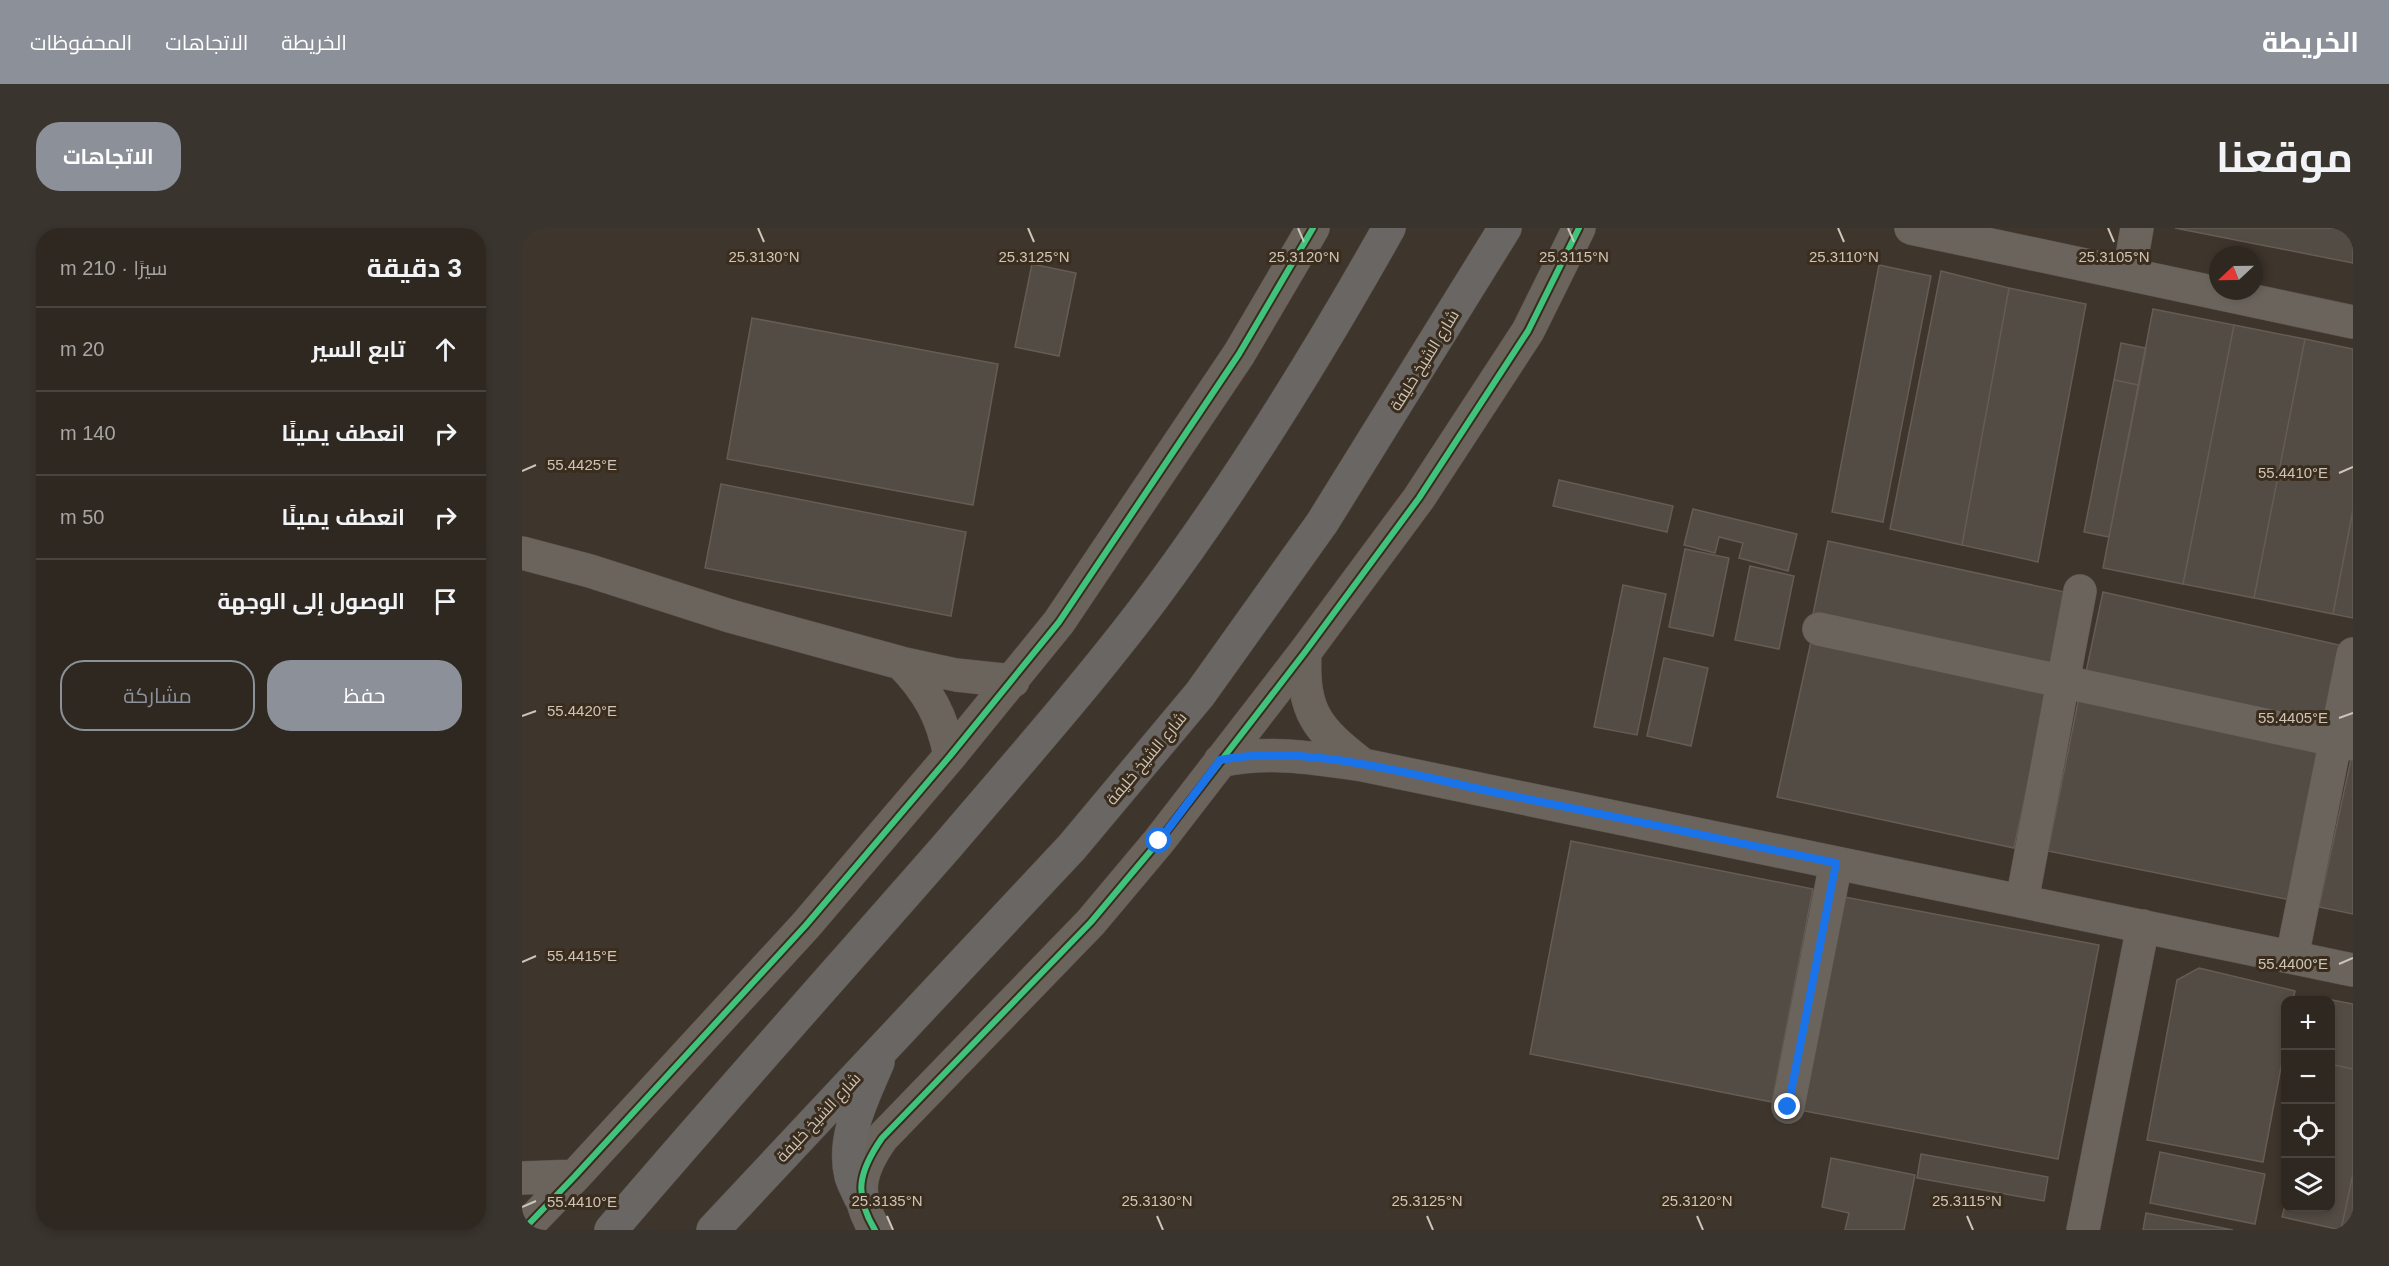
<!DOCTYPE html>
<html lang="ar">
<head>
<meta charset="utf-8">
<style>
	:root { --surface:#2e2821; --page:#3a342e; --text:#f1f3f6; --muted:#a7a6a5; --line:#49443f; --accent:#8c9099 }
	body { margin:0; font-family:Helvetica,Cairo,sans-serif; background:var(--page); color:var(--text); direction:rtl }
	.controls { position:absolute; right:18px; bottom:18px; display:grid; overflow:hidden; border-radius:12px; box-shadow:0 3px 9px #0003 }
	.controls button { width:54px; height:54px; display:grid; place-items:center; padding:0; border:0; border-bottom:2px solid var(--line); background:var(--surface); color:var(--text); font:30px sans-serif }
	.compass { position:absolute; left:1687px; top:18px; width:54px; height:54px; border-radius:50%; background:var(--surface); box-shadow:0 3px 9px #0003; rotate:248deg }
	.stop { position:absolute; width:18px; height:18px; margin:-14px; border:4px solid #1a73e8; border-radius:50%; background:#fff }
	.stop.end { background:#1a73e8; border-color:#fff; box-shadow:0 2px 6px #0008 }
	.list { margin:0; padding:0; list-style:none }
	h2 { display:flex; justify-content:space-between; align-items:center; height:78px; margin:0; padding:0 24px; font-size:26px }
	h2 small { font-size:20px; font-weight:400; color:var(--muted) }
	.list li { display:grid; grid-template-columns:39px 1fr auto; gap:18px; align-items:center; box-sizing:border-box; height:84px; padding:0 24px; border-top:2px solid var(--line) }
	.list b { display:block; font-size:22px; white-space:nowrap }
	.list em { font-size:20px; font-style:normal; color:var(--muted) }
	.actions { display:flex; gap:12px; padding:18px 24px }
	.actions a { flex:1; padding:14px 0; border:2px solid var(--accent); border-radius:24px; text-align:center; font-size:21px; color:var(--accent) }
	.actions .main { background:var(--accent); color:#fff }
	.icon { flex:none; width:33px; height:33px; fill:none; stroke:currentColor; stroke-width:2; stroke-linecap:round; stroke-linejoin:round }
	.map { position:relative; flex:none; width:1831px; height:1002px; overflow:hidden; direction:ltr; border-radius:24px }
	header { display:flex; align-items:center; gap:36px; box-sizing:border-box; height:84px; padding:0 30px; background:var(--accent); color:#fff }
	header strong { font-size:28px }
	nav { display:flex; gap:33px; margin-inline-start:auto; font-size:21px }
	.intro { display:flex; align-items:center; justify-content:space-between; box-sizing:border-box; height:144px; padding:0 36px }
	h1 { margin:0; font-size:42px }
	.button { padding:15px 27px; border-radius:24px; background:var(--accent); color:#fff; font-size:21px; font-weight:700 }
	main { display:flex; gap:36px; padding:0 36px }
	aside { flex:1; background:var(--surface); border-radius:24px; box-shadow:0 3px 9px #0003 }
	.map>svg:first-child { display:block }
</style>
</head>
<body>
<header>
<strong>الخريطة</strong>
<nav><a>الخريطة</a><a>الاتجاهات</a><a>المحفوظات</a></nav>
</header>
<div class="intro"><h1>موقعنا</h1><a class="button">الاتجاهات</a></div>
<main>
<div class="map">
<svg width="1831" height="1002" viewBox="0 0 1831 1002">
	<rect width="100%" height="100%" fill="#3e352c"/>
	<path fill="#534c44" stroke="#655d54" stroke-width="1.5" d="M 1653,0 L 1831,0 L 1831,35 Z
		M 510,36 L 554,45 L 537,128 L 493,119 Z
		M 1357,37 L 1409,48 L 1361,294 L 1310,284 Z
		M 1419,43 L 1487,60 L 1440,317 L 1368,301 Z
		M 1487,60 L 1564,76 L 1516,334 L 1440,317 Z
		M 1631,81 L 1712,97 L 1661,356 L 1581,340 Z
		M 230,90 L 476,136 L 451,277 L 205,231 Z
		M 1712,97 L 1783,111 L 1732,370 L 1661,356 Z
		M 1783,111 L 1831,121 L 1831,282 L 1811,386 L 1732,370 Z
		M 1599,115 L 1624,120 L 1617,157 L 1592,152 Z
		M 1592,152 L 1617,157 L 1587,309 L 1562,304 Z
		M 1037,252 L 1151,278 L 1145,304 L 1031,278 Z
		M 199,256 L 444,304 L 429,388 L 183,340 Z
		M 1171,281 L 1275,306 L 1266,343 L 1217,330 L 1221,315 L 1197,309 L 1193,325 L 1162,317 Z
		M 1831,282 L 1831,390 L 1811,386 Z
		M 1306,313 L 1552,366 L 1536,444 L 1290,391 Z
		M 1163,321 L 1207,330 L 1191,408 L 1147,399 Z
		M 1228,338 L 1272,348 L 1257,421 L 1213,412 Z
		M 1101,357 L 1144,366 L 1115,507 L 1072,499 Z
		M 1581,364 L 1826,419 L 1809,498 L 1564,444 Z
		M 1290,409 L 1526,461 L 1492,620 L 1255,569 Z
		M 1142,430 L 1186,440 L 1169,518 L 1125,508 Z
		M 1558,464 L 1800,513 L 1768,672 L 1526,623 Z
		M 1831,522 L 1831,686 L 1797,679 Z
		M 1049,613 L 1291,661 L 1250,874 L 1008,826 Z
		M 1317,668 L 1577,717 L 1536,931 L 1277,882 Z
		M 1677,740 L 1773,763 L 1771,772 L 1764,772 L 1764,813 L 1741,934 L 1625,912 L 1655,752 Z
		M 1805,771 L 1831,776 L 1831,841 L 1808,836 L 1808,772 Z
		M 1808,836 L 1831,841 L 1831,946 L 1819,1002 L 1760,989 L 1764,974 L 1764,980 L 1808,980 Z
		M 1638,924 L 1743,946 L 1733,996 L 1628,975 Z
		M 1399,926 L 1526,949 L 1522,973 L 1395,950 Z
		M 1309,930 L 1393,947 L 1382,1002 L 1323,1002 L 1327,985 L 1300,979 Z
		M 1831,946 L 1831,1002 L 1819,1002 Z
		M 1624,985 L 1711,1002 L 1621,1002 Z"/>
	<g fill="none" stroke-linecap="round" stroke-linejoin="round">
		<defs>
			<path id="minor" d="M 1389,0 L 1831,94
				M 1607,46 L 1615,0
				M 0,325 L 68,343 L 208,388 L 379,435 L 434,447 L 491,453
				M 1297,401 L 1831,516
				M 783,424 C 780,485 795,501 841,537
				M 379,435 C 407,464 420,488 428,528
				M 698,533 C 747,522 793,530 841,537 L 1831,742
				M 1500,673 L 1558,363
				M 1770,729 L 1831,426
				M 1266,879 L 1314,635
				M 0,950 L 53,948
				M 1,1002 L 53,948 L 284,697 L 428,528 L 537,394 L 717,126 L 791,0
				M 353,1002 C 331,966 337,943 360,910 L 569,694 L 637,613 L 783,424 L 897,270 L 1006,103 L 1057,0
				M 1561,1002 L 1621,698"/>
			<path id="highway" d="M 338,969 C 335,962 331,955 329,948 C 319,910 342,868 356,834
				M 89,1002 C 200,872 314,745 426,617 C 495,536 566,456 630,371 C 718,253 795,128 867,0
				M 191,1002 L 550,619 L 678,466 L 800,295 L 983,0"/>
		</defs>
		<use href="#minor" stroke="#58514b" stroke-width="34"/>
		<use href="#highway" stroke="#595149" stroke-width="34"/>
		<use href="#minor" stroke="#6b645d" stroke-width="33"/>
		<use href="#highway" stroke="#6a6663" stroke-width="33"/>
		<defs>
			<path id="cycleway" d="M 1,1002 L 53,948 L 284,697 L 428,528 L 537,394 L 717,126 L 791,0
				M 353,1002 C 331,966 337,943 360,910 L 569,694 L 637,613 L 783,424 L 897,270 L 1006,103 L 1057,0"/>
		</defs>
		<use href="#cycleway" stroke="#3a2d1e" stroke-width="10"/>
		<use href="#cycleway" stroke="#40c37c" stroke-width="6"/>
	</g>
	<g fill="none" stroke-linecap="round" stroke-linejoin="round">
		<path stroke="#1a73e8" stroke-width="8" d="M 637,613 L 698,532 C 785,515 890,547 976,565 C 1089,588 1201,611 1314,635 L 1266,879"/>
	</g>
	<path fill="none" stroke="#cec4b7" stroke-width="2" d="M 236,0 L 242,14M 506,0 L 512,14M 776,0 L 782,14M 1046,0 L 1052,14M 1316,0 L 1322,14M 1586,0 L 1592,14M 0,243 L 14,237M 1817,245 L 1831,239M 0,488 L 14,483M 1817,490 L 1831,485M 0,734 L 14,728M 1817,736 L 1831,730M 0,979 L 14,973M 365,988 L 371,1002M 635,988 L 641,1002M 905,988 L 911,1002M 1175,988 L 1181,1002M 1445,988 L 1451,1002"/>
	<g text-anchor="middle" stroke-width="6" stroke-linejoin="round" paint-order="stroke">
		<g font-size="16" fill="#cec4b7" stroke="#3a2d1e">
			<text transform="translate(902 132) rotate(-58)" y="6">شارع الشيخ خليفة</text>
			<text transform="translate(624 530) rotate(-50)" y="6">شارع الشيخ خليفة</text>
			<text transform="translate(296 889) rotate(-47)" y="6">شارع الشيخ خليفة</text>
		</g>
	</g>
	<g font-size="15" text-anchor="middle" fill="#cec4b7" stroke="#3a2d1e" stroke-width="6" stroke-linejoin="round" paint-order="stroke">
		<text x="242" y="34">25.3130°N</text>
		<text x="512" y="34">25.3125°N</text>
		<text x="782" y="34">25.3120°N</text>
		<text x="1052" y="34">25.3115°N</text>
		<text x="1322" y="34">25.3110°N</text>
		<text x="1592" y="34">25.3105°N</text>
		<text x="60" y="242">55.4425°E</text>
		<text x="1771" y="250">55.4410°E</text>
		<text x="60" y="488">55.4420°E</text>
		<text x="1771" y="495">55.4405°E</text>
		<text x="60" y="733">55.4415°E</text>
		<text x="1771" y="741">55.4400°E</text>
		<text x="365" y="978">25.3135°N</text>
		<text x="635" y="978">25.3130°N</text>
		<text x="905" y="978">25.3125°N</text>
		<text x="1175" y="978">25.3120°N</text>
		<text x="1445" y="978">25.3115°N</text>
		<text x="60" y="979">55.4410°E</text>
	</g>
</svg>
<div class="controls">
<button>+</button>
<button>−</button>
<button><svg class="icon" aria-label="locate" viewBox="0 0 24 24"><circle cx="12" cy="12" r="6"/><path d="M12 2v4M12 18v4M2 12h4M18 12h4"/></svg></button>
<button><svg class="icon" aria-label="layers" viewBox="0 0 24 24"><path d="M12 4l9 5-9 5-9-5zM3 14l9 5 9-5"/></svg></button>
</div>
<svg class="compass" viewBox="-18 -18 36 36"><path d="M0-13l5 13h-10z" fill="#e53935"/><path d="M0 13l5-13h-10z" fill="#a7a6a5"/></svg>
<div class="stop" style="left:637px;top:613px"></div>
<div class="stop end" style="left:1266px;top:879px"></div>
</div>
<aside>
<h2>3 دقيقة<small>سيرًا · 210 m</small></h2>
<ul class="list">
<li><svg class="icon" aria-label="ahead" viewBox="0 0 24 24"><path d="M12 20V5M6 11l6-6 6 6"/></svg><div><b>تابع السير</b></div><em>20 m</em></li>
<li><svg class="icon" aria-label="right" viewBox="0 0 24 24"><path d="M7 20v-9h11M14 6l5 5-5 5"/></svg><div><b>انعطف يمينًا</b></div><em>140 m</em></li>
<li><svg class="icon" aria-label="right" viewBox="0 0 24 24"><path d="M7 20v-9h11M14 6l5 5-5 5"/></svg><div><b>انعطف يمينًا</b></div><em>50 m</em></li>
<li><svg class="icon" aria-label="arrive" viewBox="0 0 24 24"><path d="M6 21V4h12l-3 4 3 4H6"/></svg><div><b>الوصول إلى الوجهة</b></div></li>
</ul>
<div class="actions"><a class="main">حفظ</a><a>مشاركة</a></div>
</aside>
</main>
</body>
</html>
